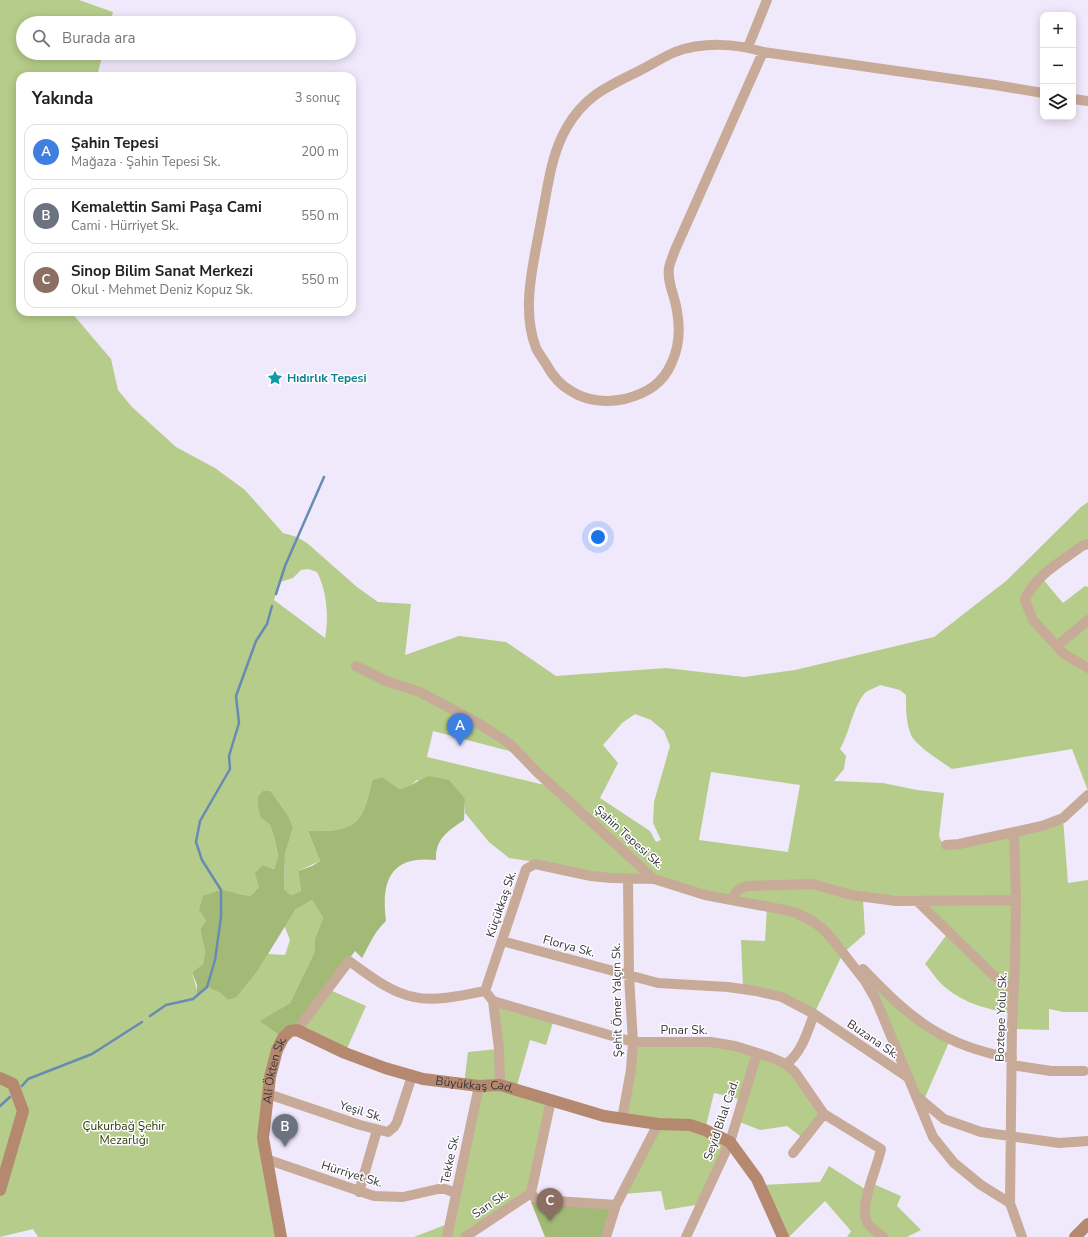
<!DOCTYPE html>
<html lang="tr">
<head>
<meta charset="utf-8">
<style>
	:root { --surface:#fff; --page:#f6f6f6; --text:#222; --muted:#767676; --line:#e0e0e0; --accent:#ce422e }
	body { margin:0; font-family:"Nunito Sans",sans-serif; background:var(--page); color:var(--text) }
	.controls { position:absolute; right:12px; top:12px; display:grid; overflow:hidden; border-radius:8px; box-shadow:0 2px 10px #0003 }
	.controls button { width:36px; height:36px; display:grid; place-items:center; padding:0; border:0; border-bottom:1px solid var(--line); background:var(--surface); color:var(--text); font:20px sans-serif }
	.you { position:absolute; left:598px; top:537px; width:14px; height:14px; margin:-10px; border:3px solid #fff; border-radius:50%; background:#1a73e8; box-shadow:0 0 0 6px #1a73e833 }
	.badge { display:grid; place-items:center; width:26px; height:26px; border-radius:50%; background:var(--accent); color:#fff; font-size:13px; font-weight:700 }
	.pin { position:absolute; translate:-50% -33px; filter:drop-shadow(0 1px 2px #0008) }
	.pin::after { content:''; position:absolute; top:21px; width:14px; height:12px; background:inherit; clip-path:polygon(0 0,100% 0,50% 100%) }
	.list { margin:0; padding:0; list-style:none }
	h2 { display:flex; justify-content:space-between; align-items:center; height:52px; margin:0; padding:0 16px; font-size:17px }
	h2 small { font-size:13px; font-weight:400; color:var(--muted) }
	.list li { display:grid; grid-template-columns:26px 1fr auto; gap:12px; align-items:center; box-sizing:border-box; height:56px; margin:0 8px 8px; padding:0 8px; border:1px solid var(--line); border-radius:12px }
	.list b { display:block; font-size:15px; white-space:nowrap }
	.list p { margin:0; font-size:13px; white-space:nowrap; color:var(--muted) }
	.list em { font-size:13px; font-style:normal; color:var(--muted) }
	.icon { flex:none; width:22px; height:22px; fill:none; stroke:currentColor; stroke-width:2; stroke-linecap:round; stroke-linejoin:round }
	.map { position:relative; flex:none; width:1088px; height:1237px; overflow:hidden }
	.search { position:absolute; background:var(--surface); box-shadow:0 2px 10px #0003; left:16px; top:16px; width:340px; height:44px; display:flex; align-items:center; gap:10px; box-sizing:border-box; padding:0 14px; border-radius:22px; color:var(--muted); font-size:15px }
	.panel { position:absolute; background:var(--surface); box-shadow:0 2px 10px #0003; left:16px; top:72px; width:340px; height:244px; border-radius:12px }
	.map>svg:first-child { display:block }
</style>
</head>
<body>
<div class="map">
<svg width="1088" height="1237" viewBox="0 0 1088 1237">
	<rect width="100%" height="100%" fill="#f0e9fc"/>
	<path fill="#b5cc8a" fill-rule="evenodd" d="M 0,0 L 79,0 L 113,12 L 110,23 L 23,23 L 23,53 L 103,53 L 97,76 L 20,76 L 20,312 L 71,312 L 111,359 L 118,390 L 132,407 L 176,447 L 215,468 L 245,490 L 283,533 L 297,537 L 307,543 L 357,587 L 378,602 L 411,604 L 405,655 L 459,636 L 506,642 L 556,676 L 666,668 L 744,677 L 795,670 L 934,637 L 1006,581 L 1081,507 L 1088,502 L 1088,544 L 1041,577 L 1063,603 L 1085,586 L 1088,587 L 1088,791 L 1072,749 L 952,769 C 941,761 917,747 911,735 C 906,723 906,708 906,695 L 900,690 L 880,685 C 876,688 867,690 864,694 C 852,709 850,732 840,749 L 846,756 L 844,769 L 834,781 L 883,783 L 917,790 L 944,793 L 939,836 L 941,841 L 946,845 L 1063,818 L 1068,883 L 1088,880 L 1088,1012 L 1063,1012 L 1049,1009 L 1049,1030 L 1012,1029 L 1012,1014 C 988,1009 965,1004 946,988 C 938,982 932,972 925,964 L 948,933 L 918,902 L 863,898 L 865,934 L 843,953 L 814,1014 L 799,1006 L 743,989 L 741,940 L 765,941 L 767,907 L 654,879 L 532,865 L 529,861 L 509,858 L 489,842 L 465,813 L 465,799 L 417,780 L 408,788 L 400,789 L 382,777 L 372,780 C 363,825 355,832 308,831 L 320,861 L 298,871 L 301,891 L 291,895 L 284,889 L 285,854 L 293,828 L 261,818 L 270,825 L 275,841 L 278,856 L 274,869 L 263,865 L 259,887 L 250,896 L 236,893 L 206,920 L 200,930 L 205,951 L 203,964 L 192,972 L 198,994 L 207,987 L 220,993 L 228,1000 L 236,998 L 257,972 L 268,954 L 285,955 L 290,940 L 284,925 L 295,910 L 312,900 L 323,918 L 315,938 L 315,951 L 290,1003 L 261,1021 L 283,1038 L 263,1138 L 281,1237 L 38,1237 L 33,1229 L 0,1237 ZM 308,569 L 317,572 C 327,591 329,617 325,638 L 274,600 L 280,582 L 293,578 L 301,570 ZM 635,714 L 651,720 L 664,731 L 670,746 L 654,802 L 653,823 L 661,840 L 656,842 L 650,831 L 600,798 L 618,763 L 603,745 L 622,723 ZM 433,731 L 520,754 L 553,787 L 427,757 ZM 711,772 L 800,785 L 788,852 L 699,840 Z
		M 862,968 L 885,992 L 950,1040 L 923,1102 Z
		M 328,989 L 366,1006 L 345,1053 L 297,1030 Z
		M 493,1001 L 554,1019 L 546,1045 L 530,1040 L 516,1089 L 551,1100 L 531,1193 L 465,1237 L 414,1237 L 450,1223 L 479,1086 L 464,1084 L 468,1052 L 498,1049 Z
		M 633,1042 L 711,1042 L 786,1064 L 824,1114 L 804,1139 L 787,1126 L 760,1130 L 737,1121 L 743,1100 L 714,1093 L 705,1130 L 730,1142 L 702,1204 L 665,1210 L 661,1191 L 622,1194 L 658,1124 L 622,1119 Z
		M 829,1166 L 868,1191 L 871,1183 L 901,1196 L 897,1206 L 921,1230 L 907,1237 L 847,1237 L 851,1231 L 825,1201 L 789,1237 L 760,1185 L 820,1182 Z"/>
	<path fill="#a3ba76" d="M 429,776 L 449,780 L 465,799 L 464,820 C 448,831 435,839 436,860 C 390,855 381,881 386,921 C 374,932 370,944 362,958 L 355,951 L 297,1030 L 283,1038 L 260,1021 L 290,1003 L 315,951 L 315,938 L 323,918 L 312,900 L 295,910 L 257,972 L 236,998 L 228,1000 L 220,993 L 207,987 L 197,995 L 197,985 L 192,972 L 203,964 L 205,951 L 200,930 L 206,920 L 199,910 L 203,896 L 221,890 L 250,896 L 259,887 L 255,873 L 263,865 L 274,869 L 278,856 L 275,841 L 270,825 L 261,818 L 258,807 L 258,797 L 263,791 L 270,791 L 288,816 L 293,828 L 285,854 L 284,889 L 291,895 L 301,891 L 298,871 L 312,866 L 320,861 L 308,831 C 355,832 363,825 372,780 L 382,777 L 400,789 C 411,787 418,780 429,776 Z
		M 535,1198 L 616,1205 L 606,1237 L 545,1237 L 531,1202 Z"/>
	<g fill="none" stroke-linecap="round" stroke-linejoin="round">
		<path stroke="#698bb3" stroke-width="2.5" d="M 276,594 L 285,566 L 324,477
			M 150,1016 L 166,1005 L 193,999 L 207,987 L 215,960 L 221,917 L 221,890 L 202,860 L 196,842 L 200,821 L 230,769 L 229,756 L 239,723 L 236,696 L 256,641 L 267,624 L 272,606
			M 22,1086 L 28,1079 L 92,1054 L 142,1022
			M 0,1106 L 10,1097"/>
		<path stroke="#c8aa99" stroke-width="10" d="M 748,47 L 767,0
			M 763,52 L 675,250 C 673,256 670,262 669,268 C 667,283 675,296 677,311 C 680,328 679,347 672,362 C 663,384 647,393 625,399 C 607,403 586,401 571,391 C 560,385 552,375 546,364 C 543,359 539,354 536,348 C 520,307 535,258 542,216 C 548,186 551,154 567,127 C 586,95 607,87 639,71 C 651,65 663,57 675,52 C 702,42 736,43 763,52 L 995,85 L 1043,93
			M 1073,99 L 1088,101
			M 1088,544 L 1082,546 C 1062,561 1034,576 1025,600 L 1033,620 L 1064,654 L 1088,668
			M 1057,646 L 1088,620
			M 356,666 L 386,681 L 420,692 L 478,723 L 510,744 L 538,773 L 654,879 L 705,895 L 785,910 L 797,913 L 812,921 L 822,928 L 833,940 L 865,981 L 876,1000 L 933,1137 L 954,1163 L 981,1185 L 1010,1203 L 1022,1237
			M 946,845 L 959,844 L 1042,826 L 1063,818 L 1088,795
			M 732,900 C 735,891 739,889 747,886 L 813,884 L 851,895 L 896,901 L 1016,900
			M 918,902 L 993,975 L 1014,990
			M 502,941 L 658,983 L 728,987 L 756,991 L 782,997 L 814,1014 L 909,1078
			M 863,969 C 910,1018 942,1046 1012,1058
			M 493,1001 L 633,1042 L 711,1042 L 735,1046 L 770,1057 L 786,1064 L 795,1072 L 824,1114 L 881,1149 C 878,1167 856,1210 869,1225 C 872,1229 878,1233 883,1237
			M 493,1001 L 485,991 L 526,869 L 535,864 L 591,876 L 611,878 L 654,879
			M 493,1001 L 499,1049 L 500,1085
			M 297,1030 L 349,961 C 369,975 389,992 414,997 C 434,1002 465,995 485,991
			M 786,1064 C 801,1054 808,1031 814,1014
			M 1012,1065 L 1051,1071 L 1084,1071
			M 268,1094 L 360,1125 L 388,1132 L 394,1127 L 397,1122 L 412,1076
			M 919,1098 L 944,1119 L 981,1132 L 1059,1143 L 1088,1141
			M 551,1100 L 531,1193 L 535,1198 L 542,1200 L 616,1205
			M 622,1119 L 631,1070 L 633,1042 L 629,976 L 628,879
			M 793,1153 L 824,1114
			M 266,1159 L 374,1196 L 403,1197 L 438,1189 L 445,1189 L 456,1193
			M 359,1192 L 377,1130
			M 1010,1203 L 1012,1025 L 1015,966 L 1016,900 L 1014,832
			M 447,1237 L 479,1086
			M 465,1237 L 531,1193
			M 606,1237 L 616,1205 L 658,1124
			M 686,1237 L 730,1142 L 757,1053"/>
		<g stroke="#b5896f" stroke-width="12">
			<path d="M 0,1078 L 13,1084 L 23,1111 L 0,1190"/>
			<path id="s1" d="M 281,1237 L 263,1138 L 270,1077 L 277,1050 L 283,1038 L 290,1031 L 297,1030 L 345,1053 L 385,1068 L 423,1079 L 479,1086 L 500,1085 L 604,1116 L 658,1124 L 690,1125 L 705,1130 L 730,1142 L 757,1179 L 783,1237"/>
			<path d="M 1075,1237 L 1088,1224"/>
		</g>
	</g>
	<defs>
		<symbol id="sight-bare" viewBox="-9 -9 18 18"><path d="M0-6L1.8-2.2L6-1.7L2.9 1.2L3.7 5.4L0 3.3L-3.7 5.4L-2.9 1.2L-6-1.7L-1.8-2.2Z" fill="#0f9aa8" stroke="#fff" stroke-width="2.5" paint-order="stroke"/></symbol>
	</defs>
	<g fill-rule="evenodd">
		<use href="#sight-bare" x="264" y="367" width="22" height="22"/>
	</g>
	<g text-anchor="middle" stroke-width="3" stroke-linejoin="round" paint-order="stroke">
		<g font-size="12" font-weight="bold" fill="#0d838f" stroke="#fff" text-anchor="start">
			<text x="287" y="382">Hıdırlık Tepesi</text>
		</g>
		<g font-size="12" fill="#38363d" stroke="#fff">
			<text transform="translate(629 837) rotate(42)" y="4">Şahin Tepesi Sk.</text>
			<text transform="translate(501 904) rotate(-71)" y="4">Küçükkaş Sk.</text>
			<text transform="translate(569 946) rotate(15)" y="4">Florya Sk.</text>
			<text transform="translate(617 1000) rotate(-91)" y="4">Şehit Ömer Yalçın Sk.</text>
			<text transform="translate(1001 1017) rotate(-88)" y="4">Boztepe Yolu Sk.</text>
			<text x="684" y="1034">Pınar Sk.</text>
			<text transform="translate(873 1039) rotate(34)" y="4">Buzana Sk.</text>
			<text dy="4" stroke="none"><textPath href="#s1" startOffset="170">Ali Ökten Sk.</textPath></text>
			<text dy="4" stroke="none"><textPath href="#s1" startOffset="408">Büyükkaş Cad.</textPath></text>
			<text transform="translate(361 1111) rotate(17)" y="4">Yeşil Sk.</text>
			<text transform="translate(721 1120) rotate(-71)" y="4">Seyid Bilal Cad.</text>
			<text transform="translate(450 1159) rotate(-78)" y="4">Tekke Sk.</text>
			<text transform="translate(352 1174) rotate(17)" y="4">Hürriyet Sk.</text>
			<text transform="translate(490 1204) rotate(-34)" y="4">Sarı Sk.</text>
		</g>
		<g font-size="12" fill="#2e3d09" stroke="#fff">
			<text x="124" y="1130">Çukurbağ Şehir<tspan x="124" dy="14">Mezarlığı</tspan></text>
		</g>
	</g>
</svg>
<div class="controls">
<button>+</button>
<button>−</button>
<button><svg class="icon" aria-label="layers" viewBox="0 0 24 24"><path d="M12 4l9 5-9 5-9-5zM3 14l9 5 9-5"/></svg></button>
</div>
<div class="you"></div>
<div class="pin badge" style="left:460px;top:746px;background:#3f7fe0">A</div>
<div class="pin badge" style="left:285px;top:1147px;background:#6b7280">B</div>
<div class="pin badge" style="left:550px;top:1221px;background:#8d6e63">C</div>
<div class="search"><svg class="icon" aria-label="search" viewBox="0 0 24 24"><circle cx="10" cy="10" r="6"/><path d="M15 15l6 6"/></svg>Burada ara</div>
<section class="panel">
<h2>Yakında<small>3 sonuç</small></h2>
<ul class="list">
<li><span class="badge" style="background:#3f7fe0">A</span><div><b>Şahin Tepesi</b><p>Mağaza · Şahin Tepesi Sk.</p></div><em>200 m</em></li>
<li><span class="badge" style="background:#6b7280">B</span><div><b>Kemalettin Sami Paşa Cami</b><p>Cami · Hürriyet Sk.</p></div><em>550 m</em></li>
<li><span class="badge" style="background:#8d6e63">C</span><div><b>Sinop Bilim Sanat Merkezi</b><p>Okul · Mehmet Deniz Kopuz Sk.</p></div><em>550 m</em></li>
</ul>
</section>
</div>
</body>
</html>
